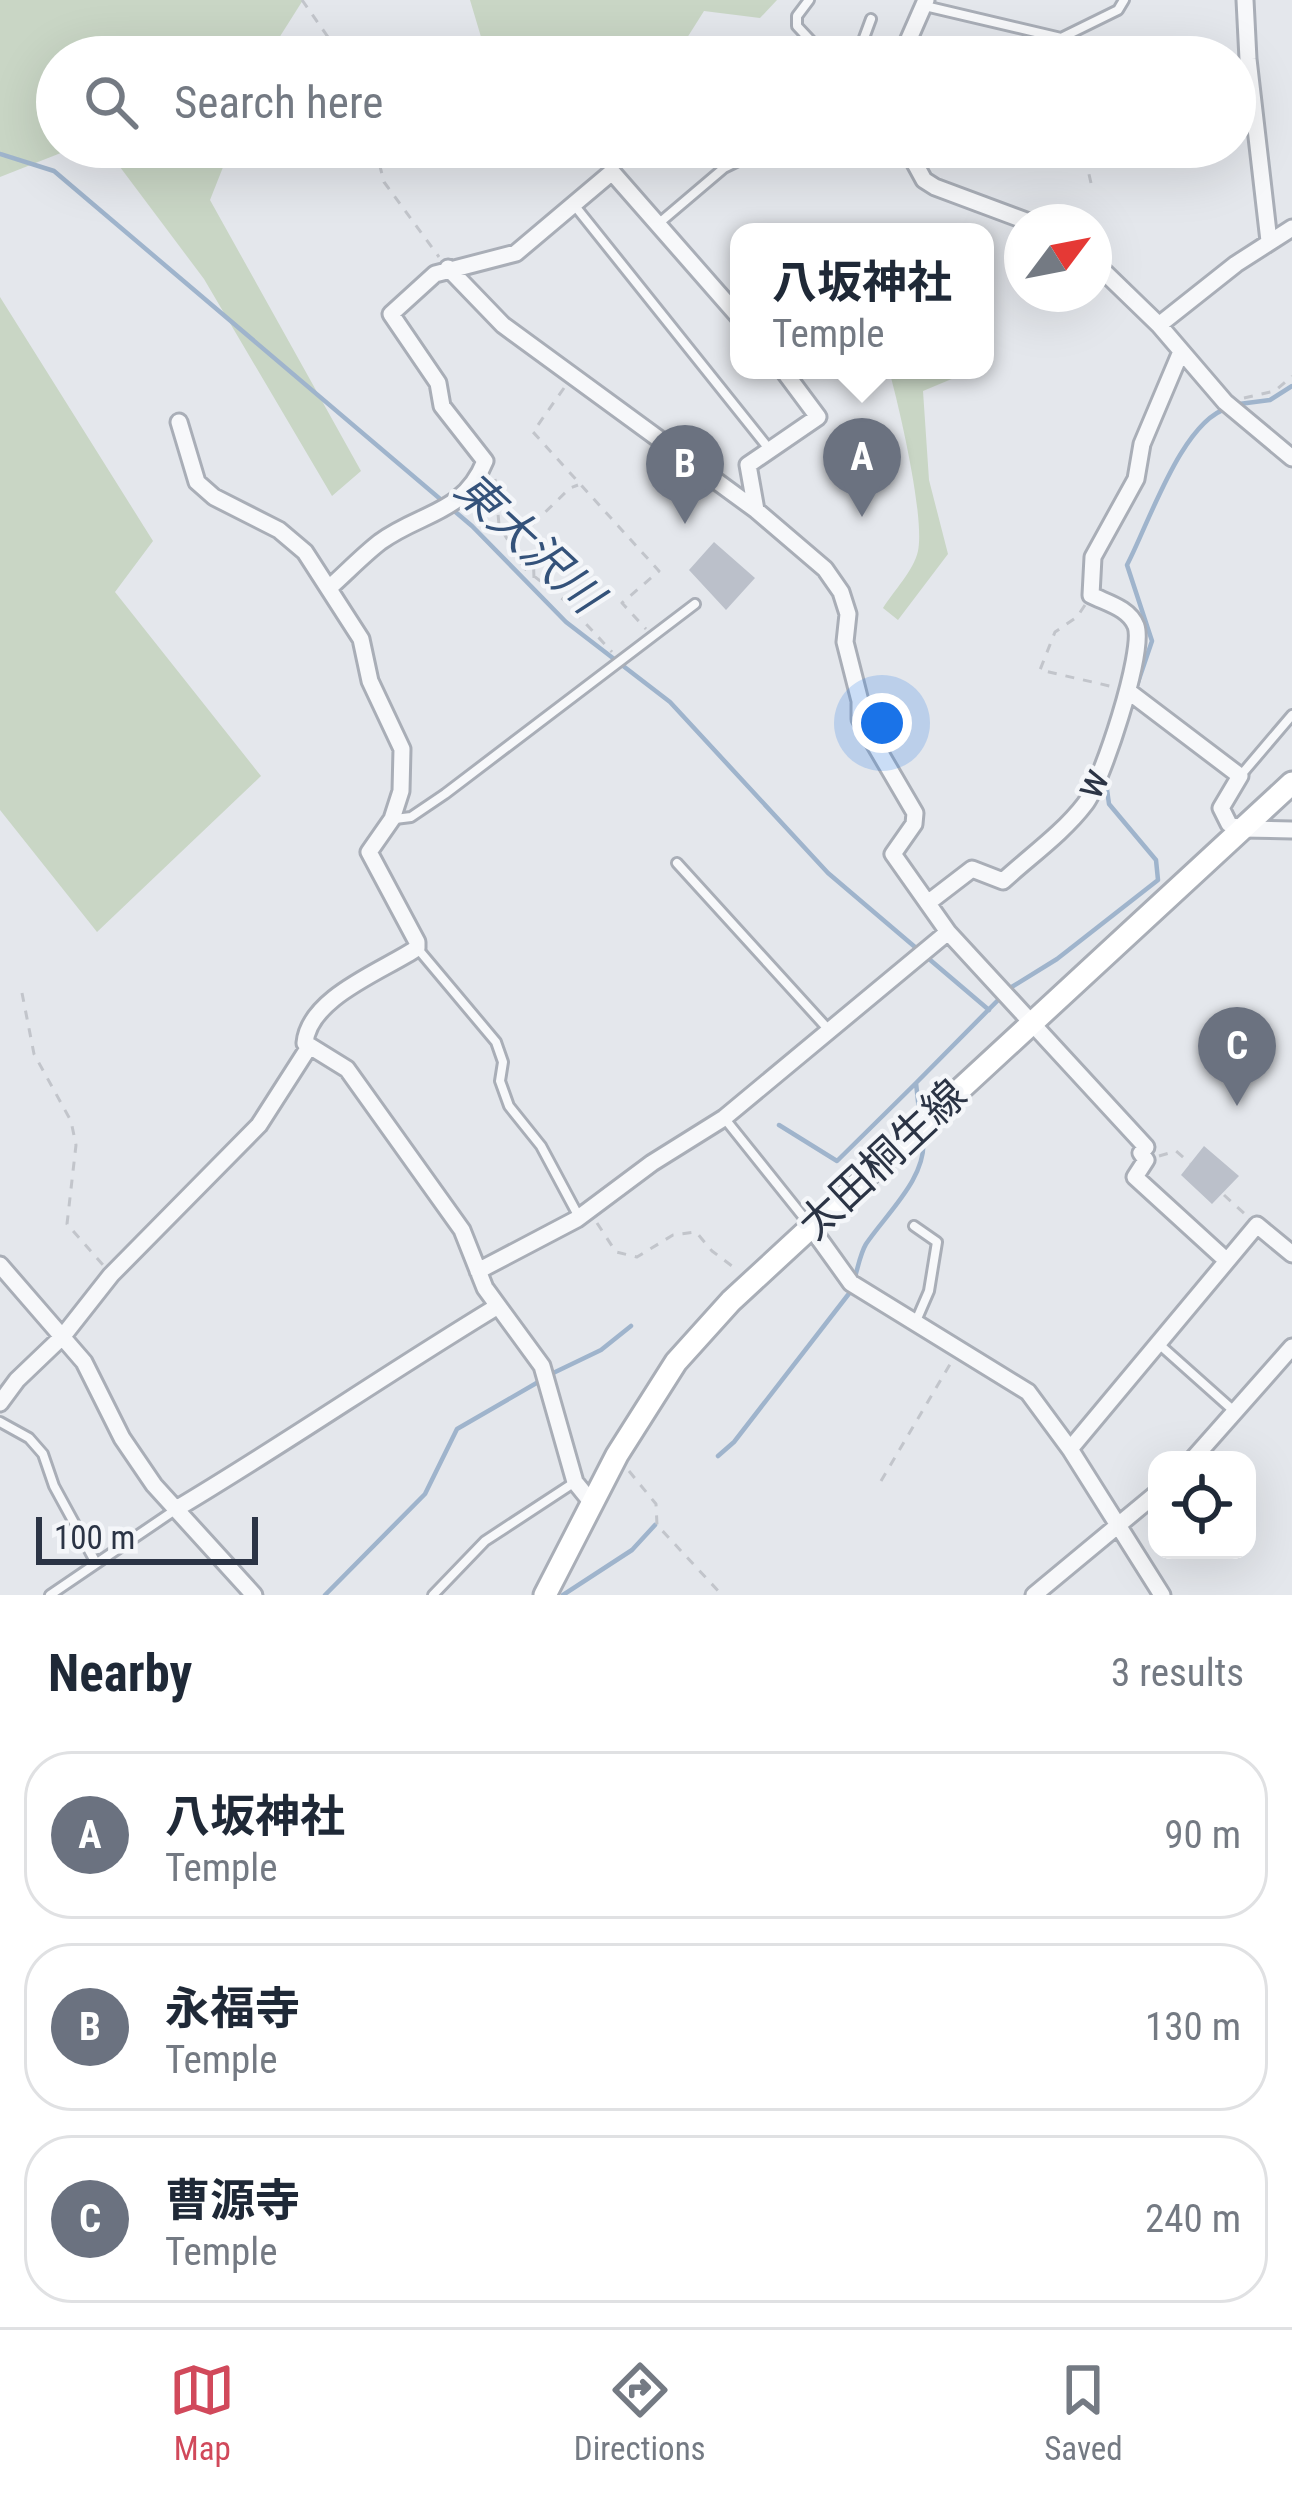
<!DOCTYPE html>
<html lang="en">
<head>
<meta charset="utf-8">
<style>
	:root { --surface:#fff; --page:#f2f2f3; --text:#1f2937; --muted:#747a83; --line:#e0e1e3; --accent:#d1495b }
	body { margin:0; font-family:"Roboto Condensed","Noto Sans JP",sans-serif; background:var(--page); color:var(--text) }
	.controls { position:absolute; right:36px; bottom:36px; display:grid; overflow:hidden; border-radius:24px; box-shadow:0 12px 48px #0002 }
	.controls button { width:108px; height:108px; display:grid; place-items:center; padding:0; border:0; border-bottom:3px solid var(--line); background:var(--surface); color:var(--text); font:60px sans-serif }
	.compass { position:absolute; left:1004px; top:204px; width:108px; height:108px; border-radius:50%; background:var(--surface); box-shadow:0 12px 48px #0002; rotate:58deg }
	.scale { position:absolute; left:36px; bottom:30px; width:222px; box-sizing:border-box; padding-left:12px; border:6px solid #2b3445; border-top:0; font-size:33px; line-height:42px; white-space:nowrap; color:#2b3445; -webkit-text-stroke:9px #f4f6f9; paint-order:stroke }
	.you { position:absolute; left:882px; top:723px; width:42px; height:42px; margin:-30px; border:9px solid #fff; border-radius:50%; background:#1a73e8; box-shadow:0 0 0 18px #1a73e833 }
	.badge { display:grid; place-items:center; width:78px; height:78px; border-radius:50%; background:var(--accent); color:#fff; font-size:39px; font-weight:700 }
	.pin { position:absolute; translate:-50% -99px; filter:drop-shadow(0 3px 6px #0008) }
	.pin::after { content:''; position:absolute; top:63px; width:42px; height:36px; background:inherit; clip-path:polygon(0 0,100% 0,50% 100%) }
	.popup { position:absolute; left:730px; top:223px; width:264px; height:156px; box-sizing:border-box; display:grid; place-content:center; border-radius:24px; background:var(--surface); filter:drop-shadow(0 3px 9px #0005); font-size:39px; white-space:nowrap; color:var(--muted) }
	.popup b { font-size:45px; color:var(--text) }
	.popup::after { content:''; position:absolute; left:50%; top:100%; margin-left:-24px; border:24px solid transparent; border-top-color:var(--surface) }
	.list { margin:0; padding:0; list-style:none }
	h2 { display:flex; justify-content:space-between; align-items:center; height:156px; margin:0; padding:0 48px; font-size:51px }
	h2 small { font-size:39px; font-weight:400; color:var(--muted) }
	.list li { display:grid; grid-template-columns:78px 1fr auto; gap:36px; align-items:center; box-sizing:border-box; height:168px; margin:0 24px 24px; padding:0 24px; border:3px solid var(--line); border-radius:48px }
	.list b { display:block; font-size:45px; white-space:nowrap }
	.list p { margin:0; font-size:39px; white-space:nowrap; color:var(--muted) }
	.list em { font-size:39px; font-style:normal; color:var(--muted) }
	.icon { flex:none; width:66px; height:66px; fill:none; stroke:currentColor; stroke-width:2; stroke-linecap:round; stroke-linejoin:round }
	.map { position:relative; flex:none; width:1292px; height:1595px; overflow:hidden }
	.search { position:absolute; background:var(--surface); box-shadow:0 12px 48px #0002; left:36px; right:36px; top:36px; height:132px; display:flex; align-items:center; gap:30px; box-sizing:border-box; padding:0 42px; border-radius:66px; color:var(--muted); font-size:45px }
	.sheet { height:732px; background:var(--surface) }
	nav { display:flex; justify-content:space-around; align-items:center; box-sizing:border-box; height:168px; border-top:3px solid var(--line); background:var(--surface); font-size:33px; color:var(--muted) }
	nav a { display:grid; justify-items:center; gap:6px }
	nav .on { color:var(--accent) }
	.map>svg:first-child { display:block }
</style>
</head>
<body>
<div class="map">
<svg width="1292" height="1595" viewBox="0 0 1292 1595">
	<rect width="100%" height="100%" fill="#e4e7ec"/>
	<path fill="#c9d6c5" d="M 0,0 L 303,0 L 267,57 L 57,57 L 57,147 L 76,147 L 0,177 Z
		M 470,0 L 777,0 L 760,18 L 704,11 L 675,57 L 487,57 Z
		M 105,147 L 231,147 L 210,200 L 361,471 L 332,496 L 204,279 Z
		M 0,297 L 153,541 L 115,592 L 261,776 L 97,932 L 0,810 Z
		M 889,370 L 952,370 L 954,378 L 923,391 L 929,480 L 948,554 L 898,620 L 883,608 C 893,592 914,570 918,551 C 925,517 899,406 889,370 Z"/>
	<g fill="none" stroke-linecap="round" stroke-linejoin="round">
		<path stroke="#9fb4cc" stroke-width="4.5" d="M 0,154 L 54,171 L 472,526 L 566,622 L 670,702 L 828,873 L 989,1010
			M 1239,404 L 1270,400 L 1292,386
			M 1135,691 L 1152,641 L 1127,565 C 1149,523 1182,421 1228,408
			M 919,1110 L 916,1083 L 1010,988 L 1057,959 L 1158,880 L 1156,860 L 1109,804 L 1105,775
			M 779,1125 L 837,1161 L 916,1083
			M 854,1280 C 858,1268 860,1254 866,1244 C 886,1214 928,1177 923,1138
			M 549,1375 L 601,1350 L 631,1326
			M 718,1456 L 734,1442 L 851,1291
			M 325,1595 L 425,1494 L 457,1429 L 540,1381
			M 563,1595 L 632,1550 L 655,1525"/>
	</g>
	<path fill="#bbc0ca" d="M 714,542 L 755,578 L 726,610 L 689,570 Z
		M 1204,1146 L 1239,1176 L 1212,1204 L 1181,1175 Z"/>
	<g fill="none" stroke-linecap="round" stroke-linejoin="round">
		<defs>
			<path id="service" d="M 809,0 L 797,16 L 797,26 L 826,57
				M 925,6 L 1061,38 L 1118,10 L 1124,0
				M 871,19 L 861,46 L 889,57
				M 1054,37 L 1061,57
				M 575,206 L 770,450
				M 658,224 L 724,168 L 767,147
				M 1241,775 L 1292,715
				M 395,819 L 411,817 L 445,794 L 695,604
				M 677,863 L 828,1029
				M 418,949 L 496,1042 L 503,1062 L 500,1081 L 509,1106 L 541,1146 L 579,1217
				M 725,1119 L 809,1224
				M 914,1226 L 937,1242 L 929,1291 L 916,1321
				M 1160,1345 L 1234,1411
				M 0,1422 L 29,1438 L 43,1454 L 54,1486 L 96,1563
				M 50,1595 L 175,1510
				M 433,1595 L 485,1541 L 575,1482"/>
			<path id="minor" d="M 1245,0 L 1248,59 L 1269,241
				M 901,57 L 926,0
				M 906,147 L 924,180 L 935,187 L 1029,222
				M 1094,262 L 1159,325 L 1225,402 L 1292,458
				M 448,268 L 503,325 L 756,510
				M 1159,325 L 1236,264 L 1292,228
				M 783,370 L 818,417 L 748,465 L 756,510 L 825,569 L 841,592 L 848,614 L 845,642 L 860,701 L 860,719 L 915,813 L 914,824 L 893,854 L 948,932 L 1146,1147 L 1141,1153 L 1146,1160 L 1135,1177 L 1227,1261
				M 179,422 L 197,482 L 214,497 L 279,530 L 305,552 L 361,639 L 370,681 L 402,749 L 401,791 L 392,819 L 369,852 L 417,942 L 417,948 C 385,970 309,997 305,1043 L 347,1069 L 462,1230 L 485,1288 L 542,1366 L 575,1482 L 592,1503
				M 329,588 C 346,573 362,556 380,542 C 421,512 464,514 485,461 L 442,406 L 438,383 L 391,314 L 435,274 L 516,253 L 612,172 L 739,317
				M 1128,691 L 1240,776 L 1221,808 L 1229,824 L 1242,829 L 1292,830
				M 929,902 L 972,869 L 1003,881 C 1029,857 1063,833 1085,804 C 1102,782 1145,651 1136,626 C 1129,608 1107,603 1091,595 L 1093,557 L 1136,479 L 1142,444 L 1180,354
				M 810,1226 L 851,1283 L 1028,1392 L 1070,1449 L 1162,1595
				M 0,1265 L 84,1362 L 122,1438 L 154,1485 L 254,1595
				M 478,1271 L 577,1219 L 652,1163 L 724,1118 L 948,932
				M 0,1403 L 17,1380 L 63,1336 L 111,1275 L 259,1125 L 309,1047
				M 1070,1449 L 1257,1225 L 1292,1254
				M 1192,1460 L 1292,1347
				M 176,1509 C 285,1444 389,1372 498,1306
				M 1034,1595 L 1157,1493"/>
			<path id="secondary" d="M 545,1595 L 617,1455 L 676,1362 L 731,1301 L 1292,783"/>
		</defs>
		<use href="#service" stroke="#a9aeb7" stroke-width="14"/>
		<use href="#minor" stroke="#a9aeb7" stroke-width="21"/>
		<use href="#secondary" stroke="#a9aeb7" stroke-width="27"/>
		<path stroke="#c2c5cb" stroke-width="3" stroke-dasharray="9 9" stroke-linecap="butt" d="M 302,0 L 342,57
			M 375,147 L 384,182 L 439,257
			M 1091,183 L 1088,170 L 1094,147
			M 564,388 L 533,432 L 659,571 L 622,603 L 646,629
			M 1244,398 L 1275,391 L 1292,376
			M 495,479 L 499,525 L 524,568 L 564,600 L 612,652
			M 534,578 L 532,525 L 570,488 L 578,485
			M 1085,605 L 1077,617 L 1055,632 L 1040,670 L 1114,687
			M 22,993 L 34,1054 L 71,1121 L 76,1145 L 67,1224 L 103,1265
			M 1159,1156 L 1176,1151 L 1190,1163
			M 1224,1195 L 1247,1216
			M 597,1223 L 616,1252 L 637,1257 L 673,1235 L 696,1232 L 712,1251 L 736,1269
			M 629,1471 L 656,1504 L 657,1525 L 722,1595
			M 881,1481 L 952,1361"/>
		<use href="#service" stroke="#f7f8fa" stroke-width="8"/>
		<use href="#minor" stroke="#f7f8fa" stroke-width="15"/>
		<use href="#secondary" stroke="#fff" stroke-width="21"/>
	</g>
	<g text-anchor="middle" stroke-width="9" stroke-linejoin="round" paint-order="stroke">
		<g font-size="42" fill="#2b3445" stroke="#f4f6f9">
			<text transform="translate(1091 783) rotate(-64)" y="15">w</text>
			<text transform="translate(882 1159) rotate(-43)" y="15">太田桐生線</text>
		</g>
		<g font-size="45" font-style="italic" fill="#34527a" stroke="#f4f6f9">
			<text transform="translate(529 542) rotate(43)" y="16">東大沢川</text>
		</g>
	</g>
</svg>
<div class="controls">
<button><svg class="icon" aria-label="locate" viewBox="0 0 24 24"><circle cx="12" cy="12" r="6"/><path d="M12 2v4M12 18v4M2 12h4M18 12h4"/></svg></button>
</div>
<svg class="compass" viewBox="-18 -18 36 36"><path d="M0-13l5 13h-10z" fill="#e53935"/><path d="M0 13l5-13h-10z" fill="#747a83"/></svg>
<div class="scale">100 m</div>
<div class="you"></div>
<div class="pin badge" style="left:862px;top:517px;background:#6b7280">A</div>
<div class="popup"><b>八坂神社</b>Temple</div>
<div class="pin badge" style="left:685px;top:524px;background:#6b7280">B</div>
<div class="pin badge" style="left:1237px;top:1106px;background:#6b7280">C</div>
<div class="search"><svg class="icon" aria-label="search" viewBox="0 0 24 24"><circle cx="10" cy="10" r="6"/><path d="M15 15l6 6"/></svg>Search here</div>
</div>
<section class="sheet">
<h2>Nearby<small>3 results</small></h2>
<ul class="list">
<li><span class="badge" style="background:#6b7280">A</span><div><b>八坂神社</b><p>Temple</p></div><em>90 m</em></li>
<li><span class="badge" style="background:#6b7280">B</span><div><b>永福寺</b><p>Temple</p></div><em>130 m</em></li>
<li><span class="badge" style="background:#6b7280">C</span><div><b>曹源寺</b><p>Temple</p></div><em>240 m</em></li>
</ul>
</section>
<nav>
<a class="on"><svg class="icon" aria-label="map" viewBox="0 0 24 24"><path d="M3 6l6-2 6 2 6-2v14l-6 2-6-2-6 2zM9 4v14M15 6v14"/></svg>Map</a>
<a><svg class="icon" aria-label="directions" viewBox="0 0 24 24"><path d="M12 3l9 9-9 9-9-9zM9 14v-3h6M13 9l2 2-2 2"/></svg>Directions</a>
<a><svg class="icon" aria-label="saved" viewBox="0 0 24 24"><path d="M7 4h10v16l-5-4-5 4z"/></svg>Saved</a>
</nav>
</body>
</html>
